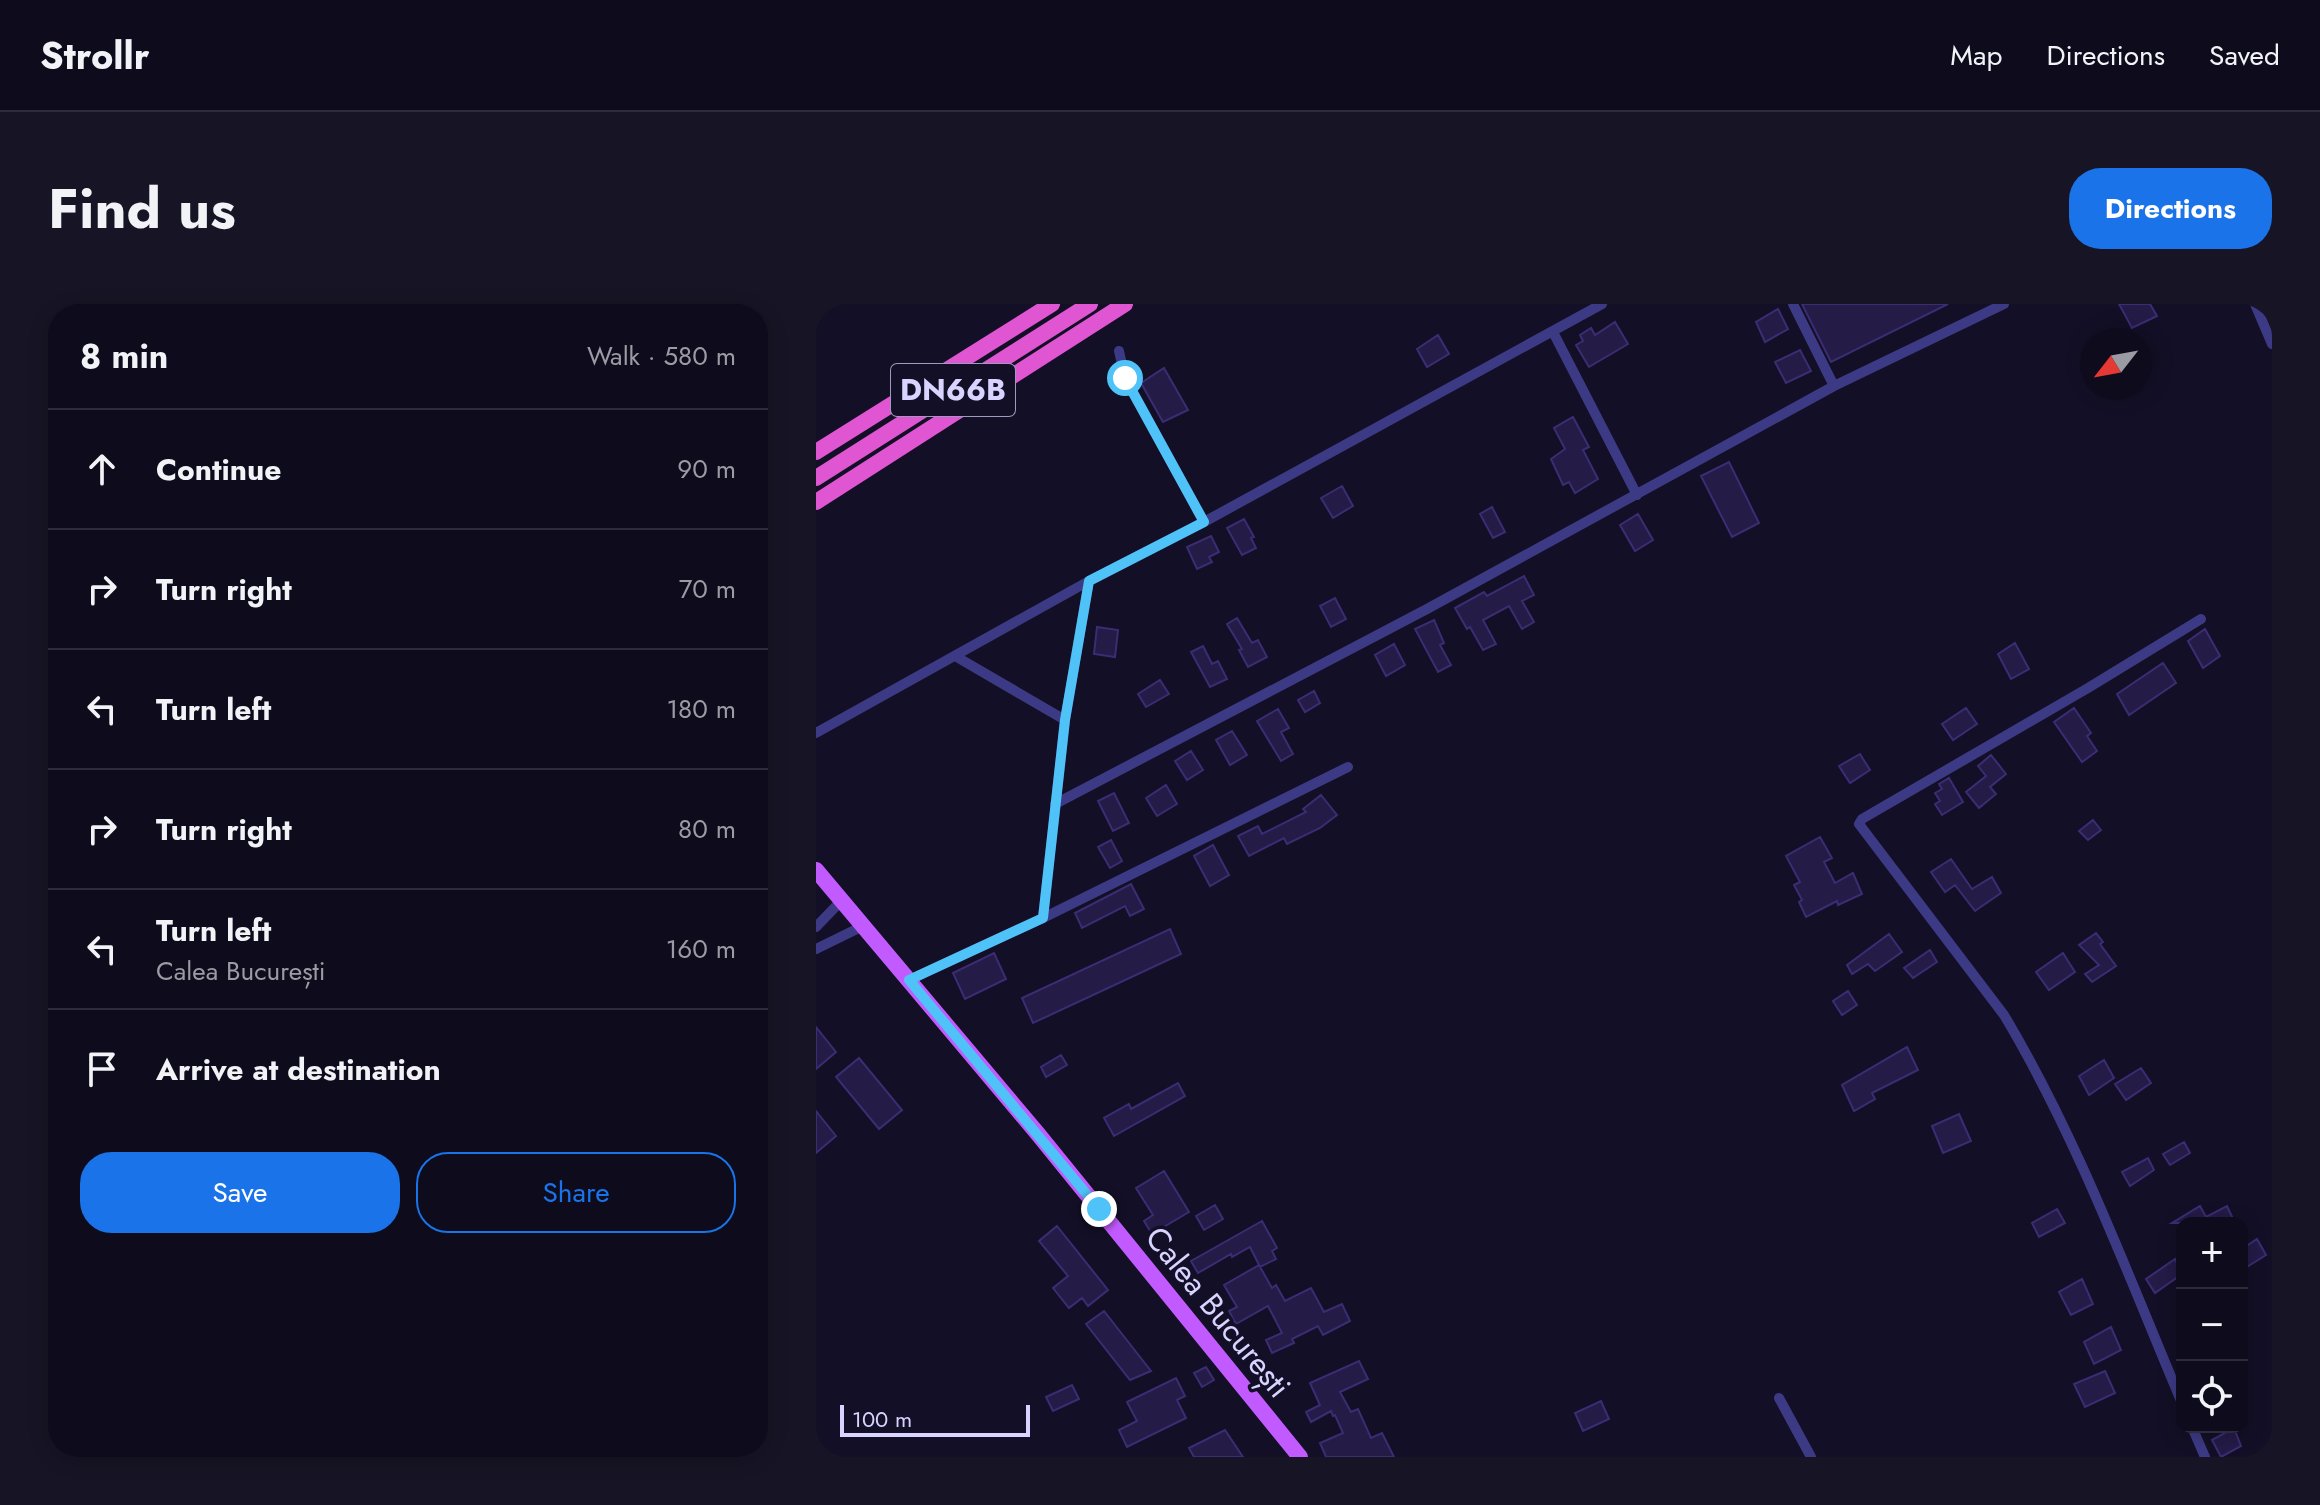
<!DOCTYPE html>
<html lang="en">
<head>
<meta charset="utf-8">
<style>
	:root { --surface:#0e0b1c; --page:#171425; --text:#f1f3f6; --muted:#9b9ba3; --line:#2e2b3b; --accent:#1a73e8 }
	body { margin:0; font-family:Jost,sans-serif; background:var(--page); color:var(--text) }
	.controls { position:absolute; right:24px; bottom:24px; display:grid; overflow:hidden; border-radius:16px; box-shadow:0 4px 20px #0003 }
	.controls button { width:72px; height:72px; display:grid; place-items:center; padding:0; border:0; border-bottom:2px solid var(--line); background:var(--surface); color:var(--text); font:40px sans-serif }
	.compass { position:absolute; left:1264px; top:24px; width:72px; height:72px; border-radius:50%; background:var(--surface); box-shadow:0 4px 20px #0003; rotate:239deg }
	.scale { position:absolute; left:24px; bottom:20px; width:190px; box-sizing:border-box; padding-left:8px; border:4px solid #d9d4ff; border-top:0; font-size:22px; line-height:28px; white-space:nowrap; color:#d9d4ff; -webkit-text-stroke:6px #130f26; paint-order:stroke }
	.stop { position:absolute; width:24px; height:24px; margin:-18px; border:6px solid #4fc3f7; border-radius:50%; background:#fff }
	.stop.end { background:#4fc3f7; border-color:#fff; box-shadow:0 2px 8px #0008 }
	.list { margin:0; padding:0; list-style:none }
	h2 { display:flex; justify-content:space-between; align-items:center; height:104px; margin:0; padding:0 32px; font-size:34px }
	h2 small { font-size:26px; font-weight:400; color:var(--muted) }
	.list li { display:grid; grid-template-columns:52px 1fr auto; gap:24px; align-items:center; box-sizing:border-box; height:120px; padding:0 32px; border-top:2px solid var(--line) }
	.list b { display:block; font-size:30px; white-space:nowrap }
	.list p { margin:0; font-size:26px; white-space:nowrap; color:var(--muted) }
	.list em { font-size:26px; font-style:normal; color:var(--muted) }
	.actions { display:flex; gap:16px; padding:24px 32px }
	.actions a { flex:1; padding:18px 0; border:2px solid var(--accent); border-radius:32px; text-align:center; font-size:28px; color:var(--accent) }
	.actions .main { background:var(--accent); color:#fff }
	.icon { flex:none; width:44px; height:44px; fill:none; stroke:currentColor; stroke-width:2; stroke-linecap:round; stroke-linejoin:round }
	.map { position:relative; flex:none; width:1456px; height:1153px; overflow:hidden; border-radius:32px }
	header { display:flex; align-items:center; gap:48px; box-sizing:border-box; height:112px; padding:0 40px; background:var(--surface); border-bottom:2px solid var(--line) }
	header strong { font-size:38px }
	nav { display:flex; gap:44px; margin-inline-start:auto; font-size:28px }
	.intro { display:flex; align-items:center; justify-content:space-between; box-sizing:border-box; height:192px; padding:0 48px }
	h1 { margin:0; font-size:56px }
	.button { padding:20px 36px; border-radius:32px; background:var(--accent); color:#fff; font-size:28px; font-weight:700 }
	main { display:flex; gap:48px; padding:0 48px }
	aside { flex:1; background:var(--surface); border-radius:32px; box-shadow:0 4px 20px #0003 }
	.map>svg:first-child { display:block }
</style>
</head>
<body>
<header>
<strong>Strollr</strong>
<nav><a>Map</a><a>Directions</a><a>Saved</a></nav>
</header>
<div class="intro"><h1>Find us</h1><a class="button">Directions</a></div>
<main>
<aside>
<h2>8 min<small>Walk · 580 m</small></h2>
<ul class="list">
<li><svg class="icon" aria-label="ahead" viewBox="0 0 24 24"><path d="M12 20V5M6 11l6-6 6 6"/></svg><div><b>Continue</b></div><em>90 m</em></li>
<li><svg class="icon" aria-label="right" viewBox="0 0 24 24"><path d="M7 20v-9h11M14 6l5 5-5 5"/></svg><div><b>Turn right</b></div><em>70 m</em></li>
<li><svg class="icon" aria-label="left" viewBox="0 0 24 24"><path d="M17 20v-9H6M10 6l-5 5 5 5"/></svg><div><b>Turn left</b></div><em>180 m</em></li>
<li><svg class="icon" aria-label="right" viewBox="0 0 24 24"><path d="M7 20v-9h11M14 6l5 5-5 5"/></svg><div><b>Turn right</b></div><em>80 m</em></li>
<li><svg class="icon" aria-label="left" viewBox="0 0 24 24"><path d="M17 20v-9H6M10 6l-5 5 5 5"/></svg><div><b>Turn left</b><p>Calea București</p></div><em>160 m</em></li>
<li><svg class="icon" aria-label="arrive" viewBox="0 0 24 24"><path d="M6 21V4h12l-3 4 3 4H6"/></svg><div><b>Arrive at destination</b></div></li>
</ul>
<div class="actions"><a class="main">Save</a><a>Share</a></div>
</aside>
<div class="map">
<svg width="1456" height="1153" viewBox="0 0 1456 1153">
	<rect width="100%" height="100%" fill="#130f26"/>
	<path fill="#241b47" stroke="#3b2d73" stroke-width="2" d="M 986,0 L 1132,0 L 1015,58 Z
		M 1303,0 L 1334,0 L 1341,12 L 1316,24 Z
		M 962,5 L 972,25 L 949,38 L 940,18 Z
		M 799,18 L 812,40 L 773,63 L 760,41 L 767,37 L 764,31 L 775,24 L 779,31 Z
		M 622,31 L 633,50 L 611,63 L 601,45 Z
		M 984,46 L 995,67 L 970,79 L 959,58 Z
		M 348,64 L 372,106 L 347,118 L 325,79 Z
		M 757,113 L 773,143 L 767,146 L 782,175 L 759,189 L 753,178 L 747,181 L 735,155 L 749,145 L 738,124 Z
		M 913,158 L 943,219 L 916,233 L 885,172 Z
		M 526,182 L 537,202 L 517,214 L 505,194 Z
		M 676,203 L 689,228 L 677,234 L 664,210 Z
		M 822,210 L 837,236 L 819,247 L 804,221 Z
		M 428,215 L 438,233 L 435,234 L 440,244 L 426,251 L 411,224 Z
		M 395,232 L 403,248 L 393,253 L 396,258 L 381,265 L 371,243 Z
		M 708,272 L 718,291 L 706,297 L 718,318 L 706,325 L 693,302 L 667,316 L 680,340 L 667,346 L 654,323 L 651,325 L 639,304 L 668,288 L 671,292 Z
		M 519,294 L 530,315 L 515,323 L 504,302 Z
		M 421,314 L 436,339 L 442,336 L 451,353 L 432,363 L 423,346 L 426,345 L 411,320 Z
		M 618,316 L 628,339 L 624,341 L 635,361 L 622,368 L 599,325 Z
		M 281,323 L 302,326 L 299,353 L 278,350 Z
		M 1389,325 L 1404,352 L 1387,364 L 1372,337 Z
		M 1199,339 L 1213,365 L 1195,375 L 1182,350 Z
		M 578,340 L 589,361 L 570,372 L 559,351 Z
		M 387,342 L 396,360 L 402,357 L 411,375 L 394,383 L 375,348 Z
		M 1347,359 L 1360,379 L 1313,411 L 1301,390 Z
		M 344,376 L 353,390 L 330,403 L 322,390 Z
		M 498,387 L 504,399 L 489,408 L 482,396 Z
		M 1150,404 L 1161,420 L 1137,436 L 1126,420 Z
		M 1258,404 L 1275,429 L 1271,432 L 1281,447 L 1266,458 L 1238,418 Z
		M 462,405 L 473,424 L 465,428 L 477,450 L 465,457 L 441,417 Z
		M 416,427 L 431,451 L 414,461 L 400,436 Z
		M 375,447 L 387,466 L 371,476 L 359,457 Z
		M 1044,450 L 1054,466 L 1034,479 L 1023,462 Z
		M 1175,451 L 1190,470 L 1174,483 L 1180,490 L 1163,504 L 1150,488 L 1170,472 L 1162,462 Z
		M 1133,474 L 1147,498 L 1126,511 L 1119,500 L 1124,497 L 1119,489 L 1126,485 L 1123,480 Z
		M 350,481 L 361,500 L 341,512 L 330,494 Z
		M 298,489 L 313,519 L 297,527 L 282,497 Z
		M 505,491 L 521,511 L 504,524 L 471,540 L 468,534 L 433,552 L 422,532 L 442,522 L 446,530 L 490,508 L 487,505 Z
		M 1277,516 L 1285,526 L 1272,536 L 1263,527 Z
		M 1004,533 L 1016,554 L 1008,558 L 1019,579 L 1037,569 L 1046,590 L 1022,601 L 1021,597 L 990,613 L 983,598 L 986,596 L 978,581 L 984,578 L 970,552 Z
		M 295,536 L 306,557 L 294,564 L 282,543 Z
		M 397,541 L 413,571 L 394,582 L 378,552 Z
		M 1135,555 L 1156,585 L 1176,573 L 1185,589 L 1159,607 L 1139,581 L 1129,588 L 1115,568 Z
		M 315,580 L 328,605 L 314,612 L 309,602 L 266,624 L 259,609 Z
		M 354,625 L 365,650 L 217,719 L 206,694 Z
		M 1280,629 L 1287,638 L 1284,640 L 1300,662 L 1276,678 L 1269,670 L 1283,661 L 1263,641 Z
		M 1073,630 L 1086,648 L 1059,667 L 1052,660 L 1036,670 L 1031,661 Z
		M 1114,646 L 1121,658 L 1097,674 L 1088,664 Z
		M 178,649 L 190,675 L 149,695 L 137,669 Z
		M 1247,649 L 1259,668 L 1233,686 L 1220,668 Z
		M 1032,687 L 1041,701 L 1026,711 L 1017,697 Z
		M 0,723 L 20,748 L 0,765 Z
		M 1091,743 L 1102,766 L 1056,789 L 1059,795 L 1038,807 L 1026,781 Z
		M 245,751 L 251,761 L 230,773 L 225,763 Z
		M 43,754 L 86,806 L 63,825 L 20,773 Z
		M 1288,756 L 1298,774 L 1273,791 L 1263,772 Z
		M 1325,764 L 1335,779 L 1310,796 L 1299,780 Z
		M 362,779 L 369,792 L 298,832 L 288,814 L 313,800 L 315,805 Z
		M 0,807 L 20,832 L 0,849 Z
		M 1143,810 L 1155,837 L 1127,849 L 1116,822 Z
		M 1368,838 L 1374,849 L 1354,861 L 1347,850 Z
		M 1332,854 L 1338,866 L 1314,882 L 1306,868 Z
		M 348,867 L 373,908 L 336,930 L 328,917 L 337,911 L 320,884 Z
		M 399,901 L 407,915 L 388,926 L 380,912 Z
		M 1384,902 L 1390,913 L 1411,902 L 1419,919 L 1356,919 Z
		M 1241,905 L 1249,919 L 1223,933 L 1216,919 Z
		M 446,917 L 461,944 L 456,947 L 460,955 L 444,963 L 434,943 L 416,953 L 415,950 L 382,969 L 375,957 Z
		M 241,922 L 292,986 L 272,1002 L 266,994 L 253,1004 L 237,984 L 252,972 L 223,937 Z
		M 1441,935 L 1450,951 L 1426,966 L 1426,945 Z
		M 1359,955 L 1366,970 L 1339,989 L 1330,975 Z
		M 443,961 L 456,984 L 460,981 L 469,997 L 495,984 L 508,1008 L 526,1000 L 534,1017 L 507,1031 L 502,1022 L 476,1035 L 478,1039 L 456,1049 L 450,1036 L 466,1029 L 452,1002 L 420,1020 L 413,1007 L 421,1003 L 408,981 Z
		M 1266,975 L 1277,1000 L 1255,1011 L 1243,988 Z
		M 288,1007 L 335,1067 L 314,1076 L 270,1020 Z
		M 1295,1023 L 1305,1046 L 1278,1060 L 1268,1038 Z
		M 543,1057 L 552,1075 L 524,1088 L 535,1108 L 542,1105 L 555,1134 L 566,1129 L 578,1153 L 510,1153 L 504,1139 L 527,1129 L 519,1111 L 517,1112 L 515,1107 L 495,1118 L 490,1108 L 504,1101 L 494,1079 Z
		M 390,1063 L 398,1076 L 386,1083 L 378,1069 Z
		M 1289,1067 L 1299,1089 L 1269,1103 L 1258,1080 Z
		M 360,1074 L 369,1092 L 361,1096 L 370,1114 L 311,1143 L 303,1126 L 321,1117 L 311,1098 Z
		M 256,1081 L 263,1095 L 237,1107 L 230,1093 Z
		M 785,1097 L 793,1115 L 767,1127 L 759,1109 Z
		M 1418,1124 L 1425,1142 L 1405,1153 L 1396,1136 Z
		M 409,1126 L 427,1153 L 378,1153 L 373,1144 Z"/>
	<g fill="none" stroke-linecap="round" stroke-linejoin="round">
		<path stroke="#3d3a85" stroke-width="10" d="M 977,0 L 1018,82
			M 1439,0 L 1456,40
			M 737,28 L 821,191
			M 303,47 L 309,74 L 388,218
			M 139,352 L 249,416
			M 0,429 L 273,277 L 388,218 L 786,0
			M 239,500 L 611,305 L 1018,82 L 1188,0
			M 227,614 L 249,416 L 273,277
			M 0,623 L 25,597
			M 0,645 L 47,622
			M 93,676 L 227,614 L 532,463
			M 963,1094 L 995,1153
			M 1366,1099 C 1311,969 1261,833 1188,711 L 1043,520 L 1046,515 L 1272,384 L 1385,315
			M 1376,1123 L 1389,1153"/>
		<path stroke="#c25bff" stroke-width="16" d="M 0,566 L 222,830 L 484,1153"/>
		<path stroke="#e055d1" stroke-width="16" d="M 0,148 L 236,0
			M 0,174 L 274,0
			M 0,198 L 309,0"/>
	</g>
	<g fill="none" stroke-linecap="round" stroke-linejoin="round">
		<path stroke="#4fc3f7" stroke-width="10" d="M 283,905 L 93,676 L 227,614 L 249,416 L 273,277 L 388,218 L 309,74"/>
	</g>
	<g text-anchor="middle" stroke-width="7" stroke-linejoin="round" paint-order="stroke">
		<rect fill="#130f26" stroke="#9e99be" stroke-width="2" x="75" y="60" width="124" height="52" rx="6"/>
		<g font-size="30" font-weight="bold" fill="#d9d4ff">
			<text x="137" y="96">DN66B</text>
		</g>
		<g font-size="32" fill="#d9d4ff" stroke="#130f26">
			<text transform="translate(402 1008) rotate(51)" y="11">Calea București</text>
		</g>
	</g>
</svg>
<div class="controls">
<button>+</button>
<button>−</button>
<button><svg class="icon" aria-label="locate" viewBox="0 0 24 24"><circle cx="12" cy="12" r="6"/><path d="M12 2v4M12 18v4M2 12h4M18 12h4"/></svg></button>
</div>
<svg class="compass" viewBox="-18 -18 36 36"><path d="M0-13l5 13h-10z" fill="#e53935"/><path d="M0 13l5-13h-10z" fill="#9b9ba3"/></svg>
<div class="scale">100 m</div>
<div class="stop" style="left:309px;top:74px"></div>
<div class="stop end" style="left:283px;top:905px"></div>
</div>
</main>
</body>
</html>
